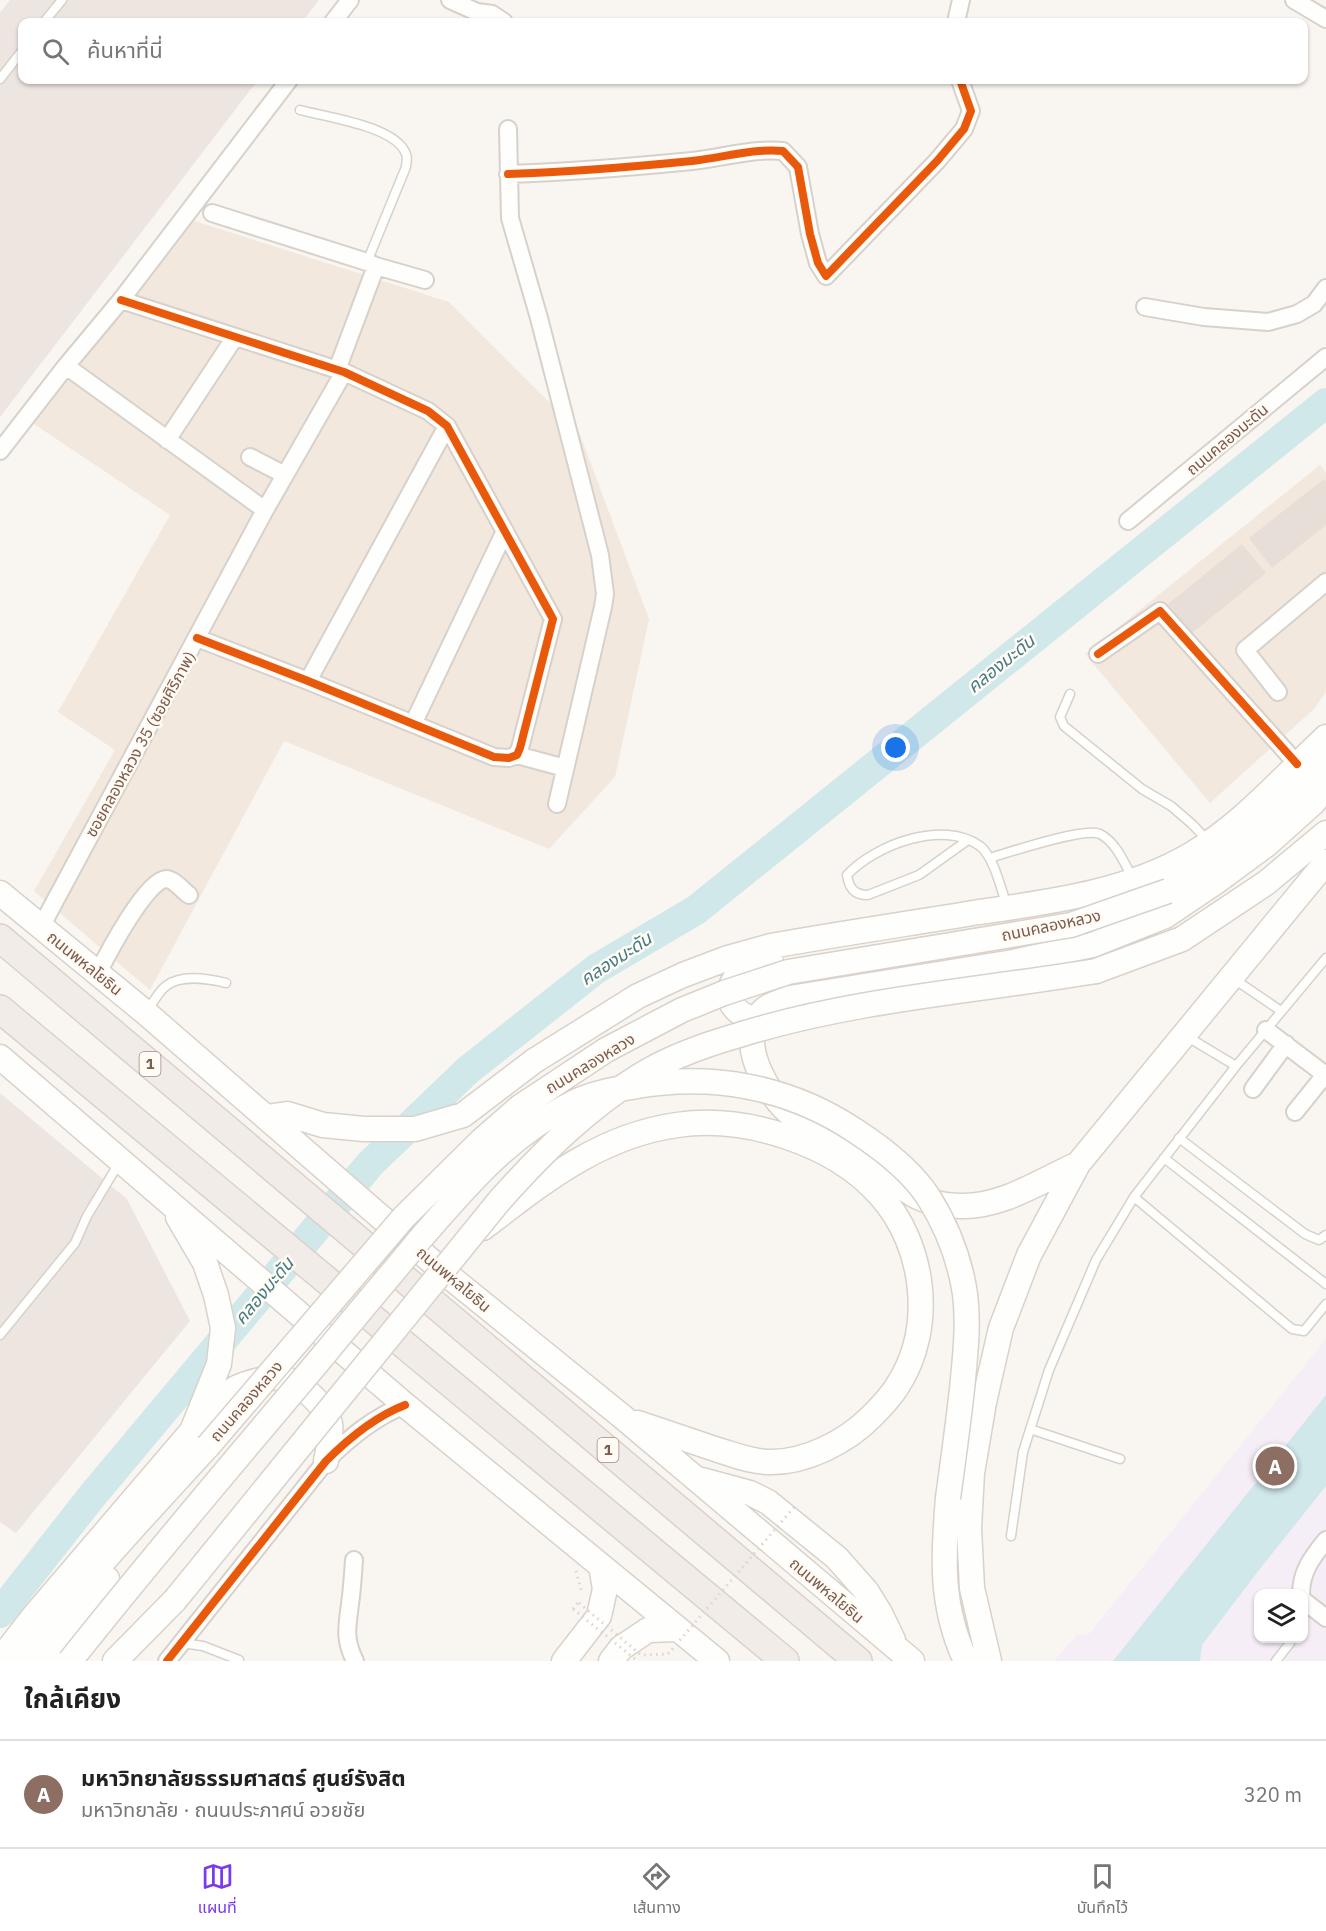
<!DOCTYPE html>
<html lang="th">
<head>
<meta charset="utf-8">
<style>
	:root { --surface:#fff; --page:#f2f2f2; --text:#222; --muted:#767676; --line:#e0e0e0; --accent:#7c3aed }
	body { margin:0; font-family:"IBM Plex Sans","Noto Sans Thai",sans-serif; background:var(--page); color:var(--text) }
	.controls { position:absolute; right:18px; bottom:18px; display:grid; overflow:hidden; border-radius:12px; box-shadow:0 2px 4px #0004 }
	.controls button { width:54px; height:54px; display:grid; place-items:center; padding:0; border:0; border-bottom:2px solid var(--line); background:var(--surface); color:var(--text); font:30px sans-serif }
	.you { position:absolute; left:896px; top:748px; width:21px; height:21px; margin:-15px; border:4px solid #fff; border-radius:50%; background:#1a73e8; box-shadow:0 0 0 9px #1a73e833 }
	.badge { display:grid; place-items:center; width:39px; height:39px; border-radius:50%; background:var(--accent); color:#fff; font-size:20px; font-weight:700 }
	.pin { position:absolute; translate:-50% -50%; border:3px solid #fff; box-shadow:0 2px 6px #0006 }
	.list { margin:0; padding:0; list-style:none }
	h2 { display:flex; justify-content:space-between; align-items:center; height:78px; margin:0; padding:0 24px; font-size:26px }
	h2 small { font-size:20px; font-weight:400; color:var(--muted) }
	.list li { display:grid; grid-template-columns:39px 1fr auto; gap:18px; align-items:center; box-sizing:border-box; height:108px; padding:0 24px; border-top:2px solid var(--line) }
	.list b { display:block; font-size:22px; white-space:nowrap }
	.list p { margin:0; font-size:20px; white-space:nowrap; color:var(--muted) }
	.list em { font-size:20px; font-style:normal; color:var(--muted) }
	.icon { flex:none; width:33px; height:33px; fill:none; stroke:currentColor; stroke-width:2; stroke-linecap:round; stroke-linejoin:round }
	.map { position:relative; flex:none; width:1326px; height:1661px; overflow:hidden }
	.search { position:absolute; background:var(--surface); box-shadow:0 2px 4px #0004; left:18px; right:18px; top:18px; height:66px; display:flex; align-items:center; gap:15px; box-sizing:border-box; padding:0 21px; border-radius:12px; color:var(--muted); font-size:22px }
	.sheet { height:186px; background:var(--surface) }
	nav { display:flex; justify-content:space-around; align-items:center; box-sizing:border-box; height:84px; border-top:2px solid var(--line); background:var(--surface); font-size:16px; color:var(--muted) }
	nav a { display:grid; justify-items:center; gap:3px }
	nav .on { color:var(--accent) }
	.map>svg:first-child { display:block }
</style>
</head>
<body>
<div class="map">
<svg width="1326" height="1661" viewBox="0 0 1326 1661">
	<rect width="100%" height="100%" fill="#f9f5f0"/>
	<path fill="#f2e8de" d="M 182,217 L 449,302 L 579,432 L 649,619 L 615,777 L 549,849 L 284,741 L 150,990 L 34,891 L 115,750 L 58,712 L 170,515 L 25,418 Z
		M 1320,465 L 1326,473 L 1326,692 L 1314,709 L 1210,803 L 1085,654 Z"/>
	<path fill="#ede5e0" d="M 10,0 L 319,0 L 302,22 L 22,22 L 22,80 L 258,80 L 0,417 L 0,13 Z
		M 0,1093 L 127,1199 L 190,1321 L 16,1533 L 0,1522 Z"/>
	<path fill="#f6eef6" fill-rule="evenodd" d="M 1326,1339 L 1326,1661 L 1054,1661 L 1077,1635 L 1089,1634 ZM 1258,1594 L 1304,1594 L 1304,1638 L 1258,1638 Z"/>
	<path fill="#d0e8ea" d="M 1326,1395 L 1326,1486 L 1259,1570 L 1202,1645 L 1200,1661 L 1113,1661 Z"/>
	<g fill="none" stroke-linecap="round" stroke-linejoin="round">
		<path stroke="#d0e8ea" stroke-width="30" d="M 0,1613 L 92,1496 L 370,1164 L 468,1070 L 596,969 L 696,910 L 1326,403"/>
	</g>
	<path fill="#e6ded7" d="M 1324,479 L 1326,482 L 1326,525 L 1272,568 L 1249,538 Z
		M 1242,544 L 1266,573 L 1192,633 L 1168,604 Z"/>
	<g fill="none" stroke-linecap="round" stroke-linejoin="round">
		<defs>
			<path id="service" d="M 44,22 L 62,0
				M 0,79 L 22,51
				M 300,110 C 326,117 396,126 406,154 C 408,158 406,163 406,167 L 367,262
				M 1070,694 L 1060,717 L 1064,726 L 1142,789 L 1171,806 L 1192,824 L 1209,842
				M 968,840 L 919,875 L 868,895 C 854,895 849,888 847,875 C 875,845 943,819 980,846 C 994,857 1001,889 1007,906
				M 990,858 C 1010,852 1084,827 1100,834 C 1116,842 1125,864 1133,879
				M 1234,979 L 1281,1011
				M 147,1012 C 152,1004 158,992 166,986 C 181,974 210,979 226,983
				M 1186,1036 L 1236,1066
				M 1179,1138 L 1305,1234 L 1319,1240 L 1326,1235
				M 1164,1158 L 1326,1284
				M 1134,1197 L 1292,1329 L 1304,1331 L 1326,1304
				M 0,1335 L 75,1243 L 87,1216 L 119,1163
				M 1030,1429 L 1120,1459
				M 1011,1536 L 1023,1452 L 1049,1370 L 1096,1260 L 1134,1197 L 1148,1179 L 1236,1066 L 1326,958
				M 182,1643 L 203,1646 L 239,1660
				M 1276,1661 L 1290,1643"/>
			<path id="minor" d="M 450,0 L 477,12 L 492,14 L 504,22
				M 1294,0 L 1326,19
				M 333,22 L 350,0
				M 956,22 L 961,0
				M 508,129 L 510,218 L 539,318 L 600,555 L 605,594 L 603,607 L 557,804
				M 508,174 C 570,172 631,167 692,161 C 722,158 753,148 783,151 L 798,167 L 810,234 L 818,263 L 826,276 L 937,161 L 964,129 L 971,111 L 960,80
				M 212,213 L 367,262 L 376,266 L 425,280
				M 121,300 L 344,372 L 428,411 L 447,426 L 553,619 L 520,748 L 517,755 L 509,758 L 494,757 L 308,681 L 197,638
				M 1145,307 L 1204,317 L 1268,322 L 1297,314 L 1314,304 L 1326,288
				M 66,366 L 265,510
				M 337,370 L 376,266
				M 167,440 L 235,337
				M 0,451 L 66,366 L 121,300 L 289,80
				M 250,457 L 285,475
				M 1128,521 L 1326,357
				M 1098,654 L 1160,611 L 1297,764
				M 308,681 L 447,426
				M 1278,692 L 1245,650 L 1326,582
				M 413,724 L 505,531
				M 517,755 L 565,768
				M 41,927 L 265,510 L 344,372
				M 98,973 C 107,955 146,880 166,879 C 174,879 183,891 189,895
				M 1266,1030 L 1323,1073 L 1320,1081 L 1295,1112
				M 1253,1089 L 1286,1044
				M 354,1560 C 353,1575 352,1590 350,1604 C 347,1628 344,1639 355,1661
				M 1301,1594 C 1301,1571 1313,1556 1326,1540
				M 1304,1601 L 1326,1618
				M 167,1661 L 326,1461 C 349,1438 374,1417 405,1405"/>
			<path id="secondary" d="M 1168,891 C 1223,860 1285,811 1326,763
				M 0,893 L 146,1013 L 445,1273 L 624,1418 L 912,1661
				M 1096,971 L 1182,939 L 1266,883 L 1326,833
				M 756,1021 C 742,1015 732,1010 728,994 C 735,969 748,969 771,962
				M 0,1057 L 405,1405 L 717,1661
				M 267,1117 L 287,1114 L 323,1125 L 364,1129 L 415,1129 L 463,1115 L 534,1061 L 638,996 L 683,975 L 728,958 L 771,946 C 838,934 906,924 973,913 C 1048,902 1126,893 1192,854 C 1244,823 1283,777 1326,737
				M 1078,1164 C 1040,1181 1001,1208 959,1206 C 909,1204 901,1183 864,1158 C 841,1143 815,1132 793,1116 C 767,1096 733,1037 765,1009 C 771,1004 782,1001 790,998 L 1013,962 L 1092,945 L 1165,916 L 1217,881 L 1266,845 L 1313,803 L 1326,787
				M 483,1228 C 543,1182 599,1136 677,1125 C 745,1115 834,1143 880,1195 C 925,1245 935,1327 898,1385 C 891,1397 881,1407 871,1417 C 846,1442 805,1463 769,1462 C 752,1462 735,1455 718,1450 C 691,1441 664,1432 638,1423
				M 200,1424 C 210,1413 223,1395 236,1388 C 247,1383 270,1376 281,1378 C 299,1381 327,1406 330,1424 C 332,1436 328,1449 326,1461
				M 702,1480 L 750,1493 L 768,1502 L 837,1558 L 867,1592 L 880,1613 L 893,1640
				M 948,1498 C 943,1557 940,1606 966,1661
				M 0,1660 L 34,1616 L 192,1431 L 219,1364 L 223,1328 L 216,1295 L 205,1263 L 178,1217
				M 23,1661 C 79,1584 144,1516 208,1446
				M 48,1661 L 107,1579
				M 115,1661 L 175,1600
				M 564,1661 L 599,1616 L 605,1589 L 601,1566
				M 611,1661 L 621,1648 L 648,1630 L 677,1629
				M 989,1661 L 972,1588 L 969,1528 L 972,1473 L 984,1402 L 1001,1328 L 1029,1255 L 1078,1164 L 1326,862"/>
			<path id="trunk" d="M 0,938 L 858,1661
				M 0,1009 L 785,1661"/>
		</defs>
		<use href="#service" stroke="#d7d1cb" stroke-width="11"/>
		<use href="#minor" stroke="#d7d1cb" stroke-width="20"/>
		<use href="#secondary" stroke="#d9d2cb" stroke-width="27"/>
		<use href="#trunk" stroke="#dad1cc" stroke-width="30"/>
		<path stroke="#dcd5d0" stroke-width="3" stroke-dasharray="1.5 4.5" stroke-linecap="butt" d="M 576,1571 L 582,1593
			M 573,1609 L 580,1600"/>
		<use href="#service" stroke="#fefefd" stroke-width="8"/>
		<use href="#minor" stroke="#fefefd" stroke-width="16"/>
		<use href="#secondary" stroke="#fefefd" stroke-width="24"/>
		<use href="#trunk" stroke="#f2ece8" stroke-width="27"/>
		<defs>
			<path id="secondary-bridge" d="M 208,1446 L 404,1217 L 481,1141 L 520,1107 L 606,1050 L 682,1010 L 724,993 L 788,972 L 1071,925 L 1168,891
				M 175,1600 L 500,1200 C 542,1153 585,1110 638,1077 C 669,1057 704,1045 739,1035 C 854,999 977,991 1096,971
				M 70,1661 C 153,1556 241,1454 327,1351 C 358,1313 390,1276 421,1238 C 467,1185 509,1135 573,1103 C 593,1093 615,1089 637,1086 C 713,1073 789,1087 854,1130 C 882,1148 911,1170 929,1198 C 947,1227 960,1260 965,1294 C 969,1325 965,1358 962,1389 C 958,1425 953,1462 948,1498"/>
		</defs>
		<use href="#secondary-bridge" stroke="#d9d2cb" stroke-width="27" stroke-linecap="butt"/>
		<path stroke="#dcd5d0" stroke-width="3" stroke-dasharray="1.5 4.5" stroke-linecap="butt" d="M 579,1603 L 641,1655 L 668,1654 L 796,1505
			M 573,1609 L 635,1659"/>
		<use href="#secondary-bridge" stroke="#fefefd" stroke-width="24"/>
		<defs>
			<path id="cycleway" d="M 508,174 C 570,172 631,167 692,161 C 722,158 753,148 783,151 L 798,167 L 810,234 L 818,263 L 826,276 L 937,161 L 964,129 L 971,111 L 960,80
				M 121,300 L 344,372 L 428,411 L 447,426 L 553,619 L 520,748 L 517,755 L 509,758 L 494,757 L 308,681 L 197,638
				M 1098,654 L 1160,611 L 1297,764
				M 167,1661 L 326,1461 C 349,1438 374,1417 405,1405"/>
		</defs>
		<use href="#cycleway" stroke="#fffaf3" stroke-width="11"/>
		<use href="#cycleway" stroke="#e8590c" stroke-width="8"/>
	</g>
	<g text-anchor="middle" stroke-width="5" stroke-linejoin="round" paint-order="stroke">
		<g fill="#fffaf3" stroke="#a28b7f" stroke-width="1.5">
			<rect x="139.5" y="1052" width="21" height="24" rx="4.5"/>
			<rect x="597.5" y="1438" width="21" height="24" rx="4.5"/>
		</g>
		<g font-size="15" font-weight="bold" fill="#7a5c4d">
			<text x="150" y="1069">1</text>
			<text x="608" y="1455">1</text>
		</g>
		<g font-size="16" fill="#7a5c4d" stroke="#fffaf3">
			<text transform="translate(1227 439) rotate(-40)" y="6">ถนนคลองมะดัน</text>
			<text transform="translate(140 744) rotate(-61)" y="6">ซอยคลองหลวง 35 (ซอยศิริภาพ)</text>
			<text transform="translate(1051 925) rotate(-12)" y="6">ถนนคลองหลวง</text>
			<text transform="translate(85 963) rotate(39)" y="6">ถนนพหลโยธิน</text>
			<text transform="translate(590 1063) rotate(-31)" y="6">ถนนคลองหลวง</text>
			<text transform="translate(454 1279) rotate(40)" y="6">ถนนพหลโยธิน</text>
			<text transform="translate(246 1401) rotate(-49)" y="6">ถนนคลองหลวง</text>
			<text transform="translate(827 1590) rotate(40)" y="6">ถนนพหลโยธิน</text>
		</g>
		<g font-size="18" font-style="italic" fill="#437c86" stroke="#fffaf3">
			<text transform="translate(1001 664) rotate(-39)" y="6">คลองมะดัน</text>
			<text transform="translate(616 959) rotate(-33)" y="6">คลองมะดัน</text>
			<text transform="translate(264 1291) rotate(-50)" y="6">คลองมะดัน</text>
		</g>
	</g>
</svg>
<div class="controls">
<button><svg class="icon" aria-label="layers" viewBox="0 0 24 24"><path d="M12 4l9 5-9 5-9-5zM3 14l9 5 9-5"/></svg></button>
</div>
<div class="you"></div>
<div class="pin badge" style="left:1275px;top:1466px;background:#8d6e63">A</div>
<div class="search"><svg class="icon" aria-label="search" viewBox="0 0 24 24"><circle cx="10" cy="10" r="6"/><path d="M15 15l6 6"/></svg>ค้นหาที่นี่</div>
</div>
<section class="sheet">
<h2>ใกล้เคียง<small></small></h2>
<ul class="list">
<li><span class="badge" style="background:#8d6e63">A</span><div><b>มหาวิทยาลัยธรรมศาสตร์ ศูนย์รังสิต</b><p>มหาวิทยาลัย · ถนนประภาศน์ อวยชัย</p></div><em>320 m</em></li>
</ul>
</section>
<nav>
<a class="on"><svg class="icon" aria-label="map" viewBox="0 0 24 24"><path d="M3 6l6-2 6 2 6-2v14l-6 2-6-2-6 2zM9 4v14M15 6v14"/></svg>แผนที่</a>
<a><svg class="icon" aria-label="directions" viewBox="0 0 24 24"><path d="M12 3l9 9-9 9-9-9zM9 14v-3h6M13 9l2 2-2 2"/></svg>เส้นทาง</a>
<a><svg class="icon" aria-label="saved" viewBox="0 0 24 24"><path d="M7 4h10v16l-5-4-5 4z"/></svg>บันทึกไว้</a>
</nav>
</body>
</html>
